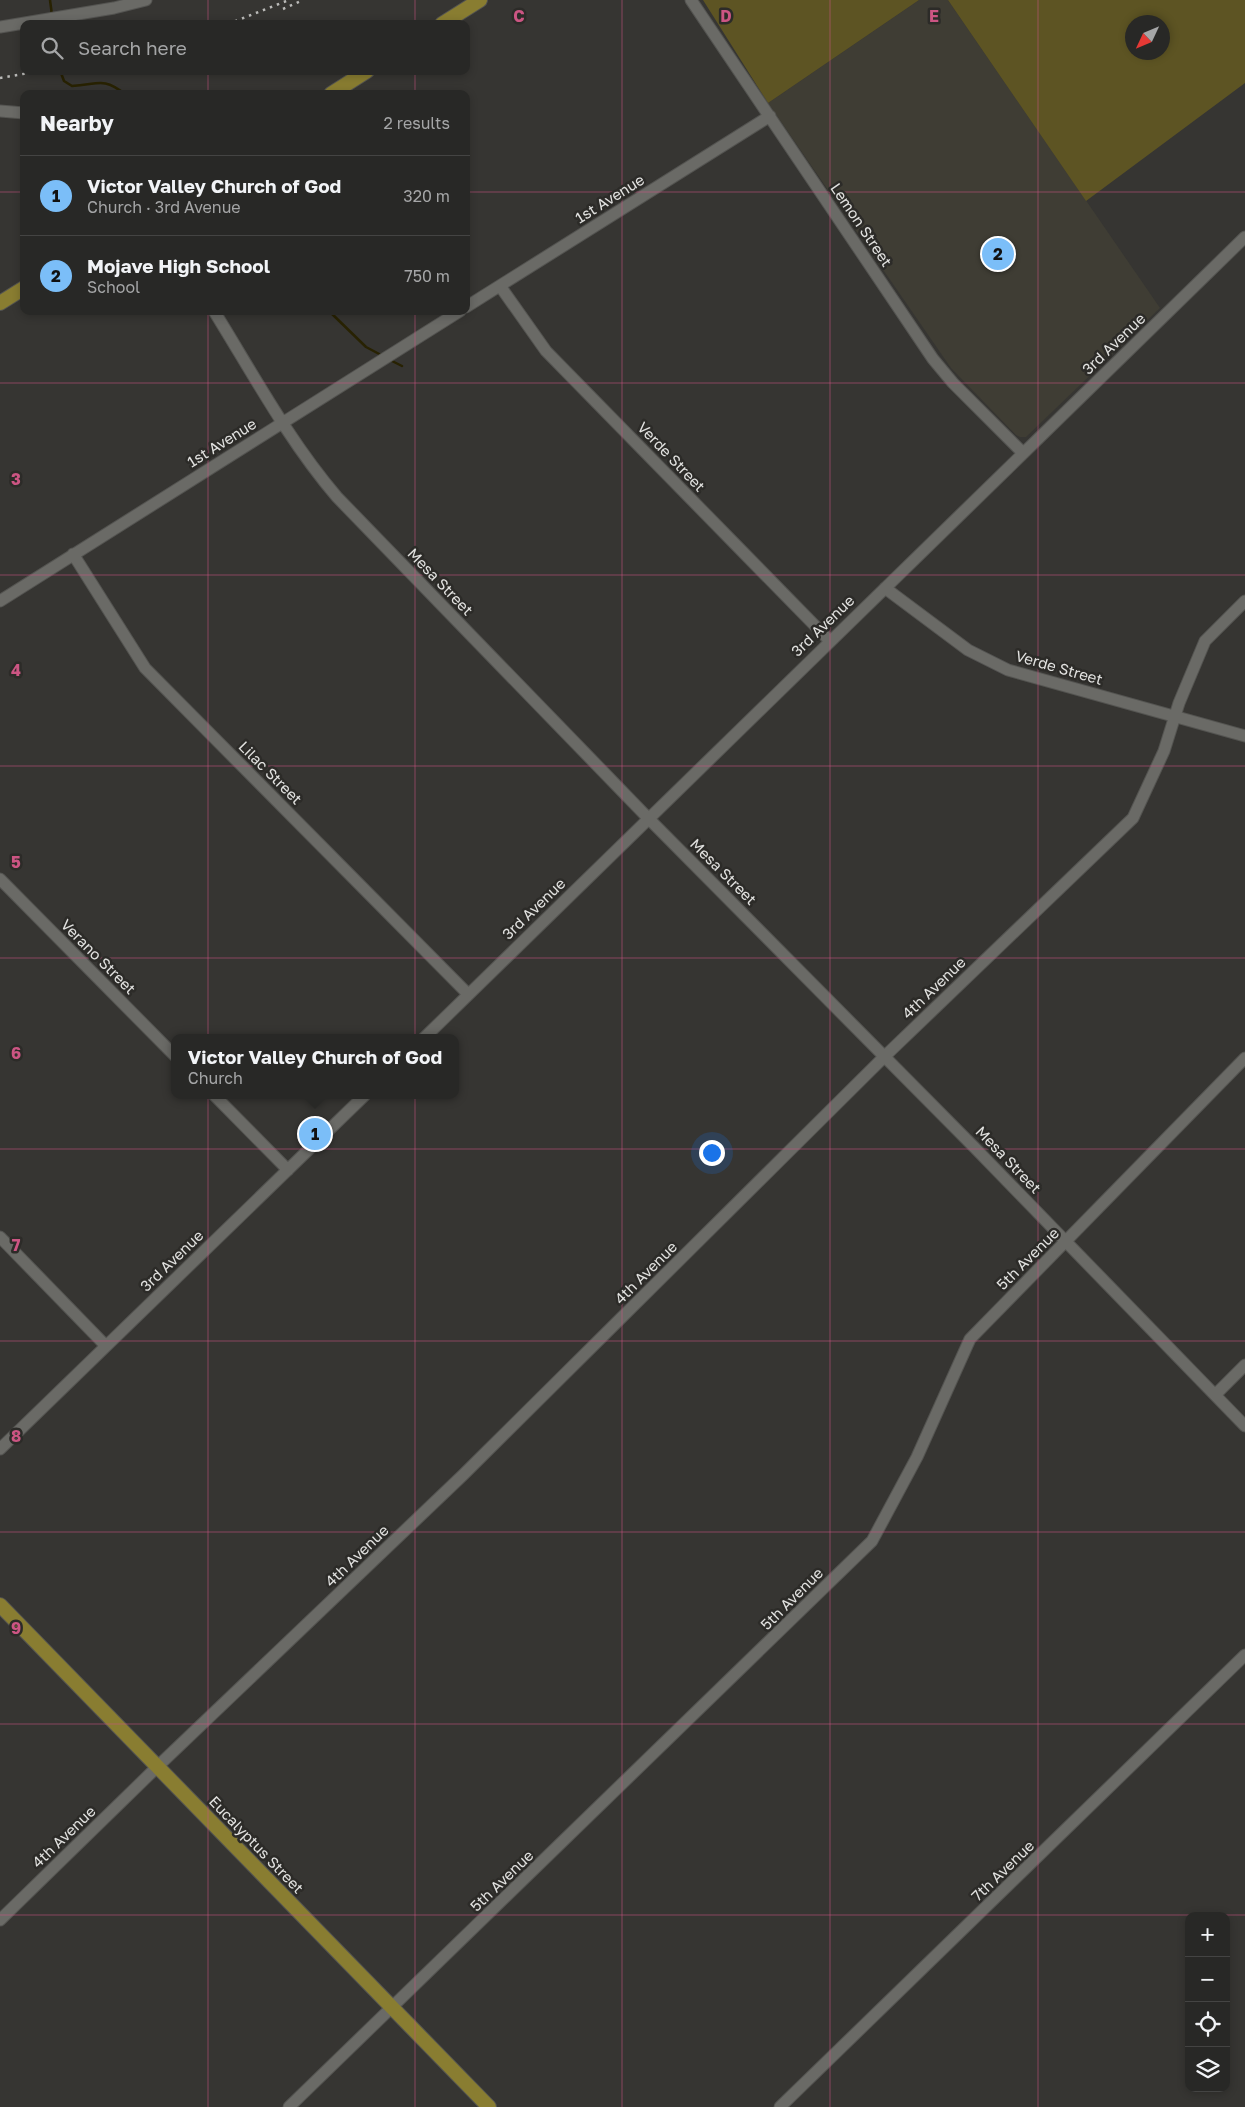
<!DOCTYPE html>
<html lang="en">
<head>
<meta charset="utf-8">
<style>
	:root { --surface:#282826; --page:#343432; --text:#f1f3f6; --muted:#a5a6a7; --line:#444443; --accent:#7bbef8 }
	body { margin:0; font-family:"Golos Text",sans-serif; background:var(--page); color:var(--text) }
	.controls { position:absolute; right:15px; bottom:15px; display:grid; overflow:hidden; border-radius:10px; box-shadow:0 2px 8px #0003 }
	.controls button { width:45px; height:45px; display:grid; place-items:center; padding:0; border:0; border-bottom:1px solid var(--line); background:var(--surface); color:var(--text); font:25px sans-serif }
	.compass { position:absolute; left:1125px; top:15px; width:45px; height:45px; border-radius:50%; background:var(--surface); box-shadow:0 2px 8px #0003; rotate:226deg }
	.you { position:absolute; left:711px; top:1152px; width:18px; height:18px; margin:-12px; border:4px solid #fff; border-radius:50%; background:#1a73e8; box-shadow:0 0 0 8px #1a73e833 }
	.badge { display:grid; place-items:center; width:32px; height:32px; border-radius:50%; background:var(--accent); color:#111; font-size:16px; font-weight:700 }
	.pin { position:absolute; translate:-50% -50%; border:2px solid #fff; box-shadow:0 1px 5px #0006 }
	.popup { position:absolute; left:171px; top:1034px; width:288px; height:65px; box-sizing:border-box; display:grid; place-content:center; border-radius:10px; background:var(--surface); filter:drop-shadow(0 1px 4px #0005); font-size:16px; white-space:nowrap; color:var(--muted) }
	.popup b { font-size:19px; color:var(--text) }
	.popup::after { content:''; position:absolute; left:50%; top:100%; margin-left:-10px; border:10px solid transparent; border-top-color:var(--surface) }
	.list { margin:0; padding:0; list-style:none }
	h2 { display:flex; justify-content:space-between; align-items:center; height:65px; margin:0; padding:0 20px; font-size:21px }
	h2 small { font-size:16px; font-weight:400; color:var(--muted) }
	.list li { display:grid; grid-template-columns:32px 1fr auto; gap:15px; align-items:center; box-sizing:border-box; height:80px; padding:0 20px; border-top:1px solid var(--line) }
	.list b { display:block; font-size:19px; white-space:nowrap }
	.list p { margin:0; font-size:16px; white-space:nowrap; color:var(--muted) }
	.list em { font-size:16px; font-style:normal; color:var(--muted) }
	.icon { flex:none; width:28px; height:28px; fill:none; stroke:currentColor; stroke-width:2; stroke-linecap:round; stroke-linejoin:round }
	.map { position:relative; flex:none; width:1245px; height:2107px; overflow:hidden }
	.search { position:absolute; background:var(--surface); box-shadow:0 2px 8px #0003; left:20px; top:20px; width:450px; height:55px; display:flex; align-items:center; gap:12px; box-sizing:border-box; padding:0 18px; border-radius:10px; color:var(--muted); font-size:19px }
	.panel { position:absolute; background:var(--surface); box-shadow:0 2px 8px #0003; left:20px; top:90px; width:450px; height:225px; border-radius:10px }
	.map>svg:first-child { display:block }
</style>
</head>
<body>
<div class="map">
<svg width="1245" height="2107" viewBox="0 0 1245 2107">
	<rect width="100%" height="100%" fill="#363532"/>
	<path fill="#3f3d34" d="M 919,0 L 948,0 L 1160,308 L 1026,437 L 1020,437 L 1016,435 L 951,368 L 768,103 Z"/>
	<path fill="#5d5423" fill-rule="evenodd" d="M 703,0 L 919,0 L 768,103 Z
		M 948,0 L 1245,0 L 1245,83 L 1086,201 ZM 1132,22 L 1162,22 L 1162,52 L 1132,52 Z"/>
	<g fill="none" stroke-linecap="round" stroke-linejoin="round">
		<path stroke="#282202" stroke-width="2.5" d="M 50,0 L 52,15
			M 61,73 L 64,81 L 72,86 C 98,85 102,76 125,94
			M 329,311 L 366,347 L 383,356
			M 390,360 L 402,366"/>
		<defs>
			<path id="minor" d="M 691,0 L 933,359 L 953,383 L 1023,453
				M 0,27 L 114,8 L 146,0
				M 0,111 L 24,113
				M 500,286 L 546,351 L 829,640
				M 466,307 L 770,116
				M 214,311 C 253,374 289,441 337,497 L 649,819 L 975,1148 L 1245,1426
				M 73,554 L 145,668 L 468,994
				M 885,588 L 968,650 L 1008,670 L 1245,736
				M 0,601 L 460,311
				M 0,879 L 175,1056
				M 424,1038 L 1245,237
				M 214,1095 L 288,1170
				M 0,1237 L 106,1346
				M 1215,1395 L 1245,1365
				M 0,1449 L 365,1095
				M 0,1920 L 157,1767 L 463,1475 L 885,1056 L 1133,818 L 1164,751 L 1179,703 L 1205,641 L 1245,601
				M 289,2107 L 872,1541 L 917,1457 L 970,1339 L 1245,1058
				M 780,2107 L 1245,1655"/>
			<path id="major" d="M 442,24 L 480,0
				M 331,94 L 367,71
				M 0,303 L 24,288
				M 0,1605 L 489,2107"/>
		</defs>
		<use href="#minor" stroke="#545451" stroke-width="13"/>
		<use href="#major" stroke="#545451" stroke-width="16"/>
		<use href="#minor" stroke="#6a6a66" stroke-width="11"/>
		<use href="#major" stroke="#897d31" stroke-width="14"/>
		<path stroke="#babab8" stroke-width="2.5" stroke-dasharray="2.5 5" stroke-linecap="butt" d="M 283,9 L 303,0
			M 228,24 L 289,0
			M 0,78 L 40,71"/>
	</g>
	<path fill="none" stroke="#cc5583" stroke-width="1" stroke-opacity="0.55" d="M 208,0 L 208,24M 415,0 L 415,24M 622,0 L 622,2107M 830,0 L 830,2107M 1038,0 L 1038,2107M 208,71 L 208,94M 415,71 L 415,94M 0,192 L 24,192M 466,192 L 1245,192M 208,311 L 208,2107M 415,311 L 415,2107M 0,383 L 1245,383M 0,575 L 1245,575M 0,766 L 1245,766M 0,958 L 1245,958M 0,1149 L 1245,1149M 0,1341 L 1245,1341M 0,1532 L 1245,1532M 0,1724 L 1245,1724M 0,1915 L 1245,1915"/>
	<g text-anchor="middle" stroke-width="5" stroke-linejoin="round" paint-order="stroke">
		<g font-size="15" fill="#e2e2e0" stroke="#2c2b28">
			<text transform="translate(610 199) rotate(-32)" y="5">1st Avenue</text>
			<text transform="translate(861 225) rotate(56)" y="5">Lemon Street</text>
			<text transform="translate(1114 344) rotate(-44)" y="5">3rd Avenue</text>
			<text transform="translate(222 443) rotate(-32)" y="5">1st Avenue</text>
			<text transform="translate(671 457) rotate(46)" y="5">Verde Street</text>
			<text transform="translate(440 582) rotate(46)" y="5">Mesa Street</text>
			<text transform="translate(823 626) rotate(-44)" y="5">3rd Avenue</text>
			<text transform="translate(1059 668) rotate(16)" y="5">Verde Street</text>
			<text transform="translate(270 773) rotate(45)" y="5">Lilac Street</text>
			<text transform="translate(723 872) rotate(45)" y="5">Mesa Street</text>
			<text transform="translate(534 909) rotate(-44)" y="5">3rd Avenue</text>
			<text transform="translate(98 957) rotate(45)" y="5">Verano Street</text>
			<text transform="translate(934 988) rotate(-44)" y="5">4th Avenue</text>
			<text transform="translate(1008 1160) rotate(46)" y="5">Mesa Street</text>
			<text transform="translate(1028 1259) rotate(-45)" y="5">5th Avenue</text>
			<text transform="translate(172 1261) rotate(-44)" y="5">3rd Avenue</text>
			<text transform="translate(646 1273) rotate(-45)" y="5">4th Avenue</text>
			<text transform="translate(357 1556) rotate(-44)" y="5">4th Avenue</text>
			<text transform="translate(792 1599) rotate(-45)" y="5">5th Avenue</text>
			<text transform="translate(64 1837) rotate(-44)" y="5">4th Avenue</text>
			<text transform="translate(256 1845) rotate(46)" y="5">Eucalyptus Street</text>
			<text transform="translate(1003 1871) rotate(-44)" y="5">7th Avenue</text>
			<text transform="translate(502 1881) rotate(-44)" y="5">5th Avenue</text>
		</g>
	</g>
	<g font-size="16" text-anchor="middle" font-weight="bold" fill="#cc5583" stroke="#2c2b28" stroke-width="5" stroke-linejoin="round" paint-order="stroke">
		<text x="519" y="22">C</text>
		<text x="726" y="22">D</text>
		<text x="934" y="22">E</text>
		<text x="16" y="485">3</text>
		<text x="16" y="676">4</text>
		<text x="16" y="868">5</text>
		<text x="16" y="1059">6</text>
		<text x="16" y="1251">7</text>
		<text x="16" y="1442">8</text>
		<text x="16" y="1634">9</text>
	</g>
</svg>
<div class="controls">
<button>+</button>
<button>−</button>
<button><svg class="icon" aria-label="locate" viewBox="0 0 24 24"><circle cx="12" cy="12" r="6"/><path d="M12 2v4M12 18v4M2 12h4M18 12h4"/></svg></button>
<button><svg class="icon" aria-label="layers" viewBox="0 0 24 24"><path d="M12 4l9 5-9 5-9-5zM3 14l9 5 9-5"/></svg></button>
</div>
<svg class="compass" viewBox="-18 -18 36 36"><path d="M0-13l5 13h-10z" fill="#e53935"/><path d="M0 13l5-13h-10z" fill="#a5a6a7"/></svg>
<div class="you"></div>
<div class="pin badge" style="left:315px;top:1134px">1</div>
<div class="popup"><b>Victor Valley Church of God</b>Church</div>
<div class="pin badge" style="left:998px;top:254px">2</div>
<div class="search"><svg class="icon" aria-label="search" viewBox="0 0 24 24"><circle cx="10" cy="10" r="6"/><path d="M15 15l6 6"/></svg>Search here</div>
<section class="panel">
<h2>Nearby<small>2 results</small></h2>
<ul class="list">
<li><span class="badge">1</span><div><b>Victor Valley Church of God</b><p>Church · 3rd Avenue</p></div><em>320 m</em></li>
<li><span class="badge">2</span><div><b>Mojave High School</b><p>School</p></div><em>750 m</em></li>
</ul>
</section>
</div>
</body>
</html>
